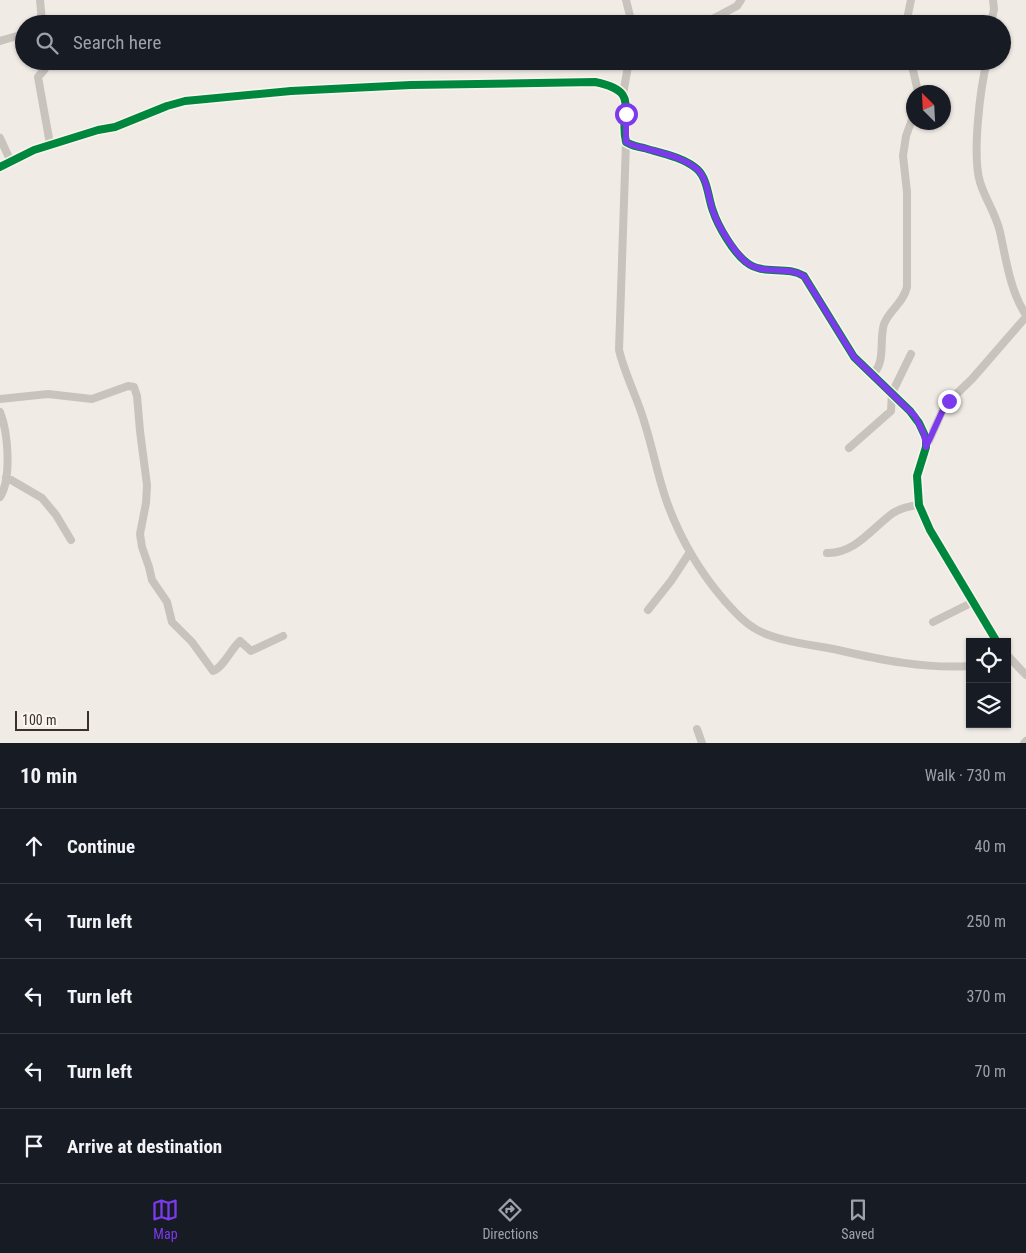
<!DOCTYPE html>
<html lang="en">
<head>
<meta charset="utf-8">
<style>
	:root { --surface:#171b24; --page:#242831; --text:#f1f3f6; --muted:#9ea1a6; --line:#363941; --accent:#7c3aed }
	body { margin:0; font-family:"Roboto Condensed",sans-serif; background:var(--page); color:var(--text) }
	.controls { position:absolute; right:15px; bottom:15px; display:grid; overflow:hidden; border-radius:0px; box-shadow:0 1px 4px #0004 }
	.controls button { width:45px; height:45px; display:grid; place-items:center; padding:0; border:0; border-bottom:1px solid var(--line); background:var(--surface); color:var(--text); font:25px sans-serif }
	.compass { position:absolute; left:906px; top:85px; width:45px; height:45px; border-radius:50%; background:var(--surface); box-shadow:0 1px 4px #0004; rotate:336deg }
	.scale { position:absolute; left:15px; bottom:12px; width:74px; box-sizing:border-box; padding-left:5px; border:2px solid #3b302b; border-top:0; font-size:14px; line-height:18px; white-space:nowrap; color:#3b302b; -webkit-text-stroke:4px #fbf5ee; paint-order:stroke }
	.stop { position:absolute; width:15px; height:15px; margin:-11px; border:4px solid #7c3aed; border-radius:50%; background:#fff }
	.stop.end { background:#7c3aed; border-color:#fff; box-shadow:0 1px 5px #0008 }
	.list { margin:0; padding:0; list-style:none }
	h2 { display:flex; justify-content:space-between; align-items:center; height:65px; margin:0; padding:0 20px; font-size:21px }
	h2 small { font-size:16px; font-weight:400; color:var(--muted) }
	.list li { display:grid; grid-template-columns:32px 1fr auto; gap:15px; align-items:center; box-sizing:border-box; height:75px; padding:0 20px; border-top:1px solid var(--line) }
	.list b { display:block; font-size:19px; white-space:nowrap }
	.list em { font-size:16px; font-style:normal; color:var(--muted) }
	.icon { flex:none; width:28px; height:28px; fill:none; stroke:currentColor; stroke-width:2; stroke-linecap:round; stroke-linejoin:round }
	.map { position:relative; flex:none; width:1026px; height:743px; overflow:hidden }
	.search { position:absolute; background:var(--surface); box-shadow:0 1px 4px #0004; left:15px; right:15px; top:15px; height:55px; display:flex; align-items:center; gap:12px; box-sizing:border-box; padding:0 18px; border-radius:28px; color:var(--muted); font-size:19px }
	.sheet { height:440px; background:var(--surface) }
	nav { display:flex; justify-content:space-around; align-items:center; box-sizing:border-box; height:70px; border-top:1px solid var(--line); background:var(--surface); font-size:14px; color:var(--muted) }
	nav a { display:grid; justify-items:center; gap:2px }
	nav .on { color:var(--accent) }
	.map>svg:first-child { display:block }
</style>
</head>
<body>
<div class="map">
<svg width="1026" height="743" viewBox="0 0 1026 743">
	<rect width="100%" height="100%" fill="#f0ebe5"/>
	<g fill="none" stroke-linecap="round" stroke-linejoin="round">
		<path stroke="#c9c3be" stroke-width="8" d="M 40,0 L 42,21 L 41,24
			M 626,0 L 632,24
			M 703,24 L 737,6 L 741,0
			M 906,24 L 911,0
			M 991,24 L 994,9 L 993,0
			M 0,41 L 24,34
			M 43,61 L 45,69 L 38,77 L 50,144
			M 911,61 L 918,92
			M 987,61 C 980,89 972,155 980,182 C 985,199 996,214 1000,232 C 1006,259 1010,291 1026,315
			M 623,94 L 629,61
			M 0,138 L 11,162
			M 626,142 L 619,350 C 625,375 637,397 644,421 C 653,449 658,478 668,505 C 681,540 700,572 724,600 C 733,610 742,621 754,628 C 774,641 814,645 838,650 C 881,660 926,669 970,666
			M 0,167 L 34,150 L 98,130 L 115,127 L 167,106 L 185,101 L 291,91 L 411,85 L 595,82 C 643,92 618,109 626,142 C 631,145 638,147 644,148 C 661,153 683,157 697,169 C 708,179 708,198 713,211 C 718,226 733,252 746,262 C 763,276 786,265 804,276 L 854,357 L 910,411 L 919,423 L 926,438 L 926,447 L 917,476 L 919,505 L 930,530 L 997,642
			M 873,374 C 886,362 879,339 884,324 C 889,310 903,304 907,287 L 907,192 L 903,156 L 906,136 L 914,114
			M 0,399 L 48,394 L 92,399 L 128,386 L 134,387 L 137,396 L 140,431 L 147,485 L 146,503 L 140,534 L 142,547 L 149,567 L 152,580 L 167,602 L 172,622 L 192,642 L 213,671 C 223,668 231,649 240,641 L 251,651 L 283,636
			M 0,412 C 8,432 12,478 0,497
			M 927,445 L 945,405 L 972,379 L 1026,317
			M 849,448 L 891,411 L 892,393 L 911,354
			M 6,477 L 42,498 L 56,515 L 71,540
			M 827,553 C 855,554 872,528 893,513 C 901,508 909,506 919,505
			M 648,610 L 671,581 L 690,552
			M 933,622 L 973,602
			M 1007,655 L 1026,675
			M 697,729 L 702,743
			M 1024,743 L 1026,741"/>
		<defs>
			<path id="cycleway" d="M 0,167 L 34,150 L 98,130 L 115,127 L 167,106 L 185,101 L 291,91 L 411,85 L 595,82 C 643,92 618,109 626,142 C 631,145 638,147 644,148 C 661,153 683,157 697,169 C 708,179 708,198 713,211 C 718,226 733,252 746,262 C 763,276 786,265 804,276 L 854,357 L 910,411 L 919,423 L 926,438 L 926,447 L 917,476 L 919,505 L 930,530 L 997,642"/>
		</defs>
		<use href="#cycleway" stroke="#fbf5ee" stroke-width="11"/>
		<use href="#cycleway" stroke="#00873e" stroke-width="8"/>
	</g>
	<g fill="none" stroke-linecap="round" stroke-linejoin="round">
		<path stroke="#7c3aed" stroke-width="6" d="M 626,114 L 626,142 C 631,145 638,147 644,148 C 661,153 683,157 697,169 C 708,179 708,198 713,211 C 718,226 734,252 746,262 C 763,276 786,265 804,276 L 854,357 L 915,416 L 924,434 L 926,447 L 942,412 L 949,401"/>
	</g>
</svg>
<div class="controls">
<button><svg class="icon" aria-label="locate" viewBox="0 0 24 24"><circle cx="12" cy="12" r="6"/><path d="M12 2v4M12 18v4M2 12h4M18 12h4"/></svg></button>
<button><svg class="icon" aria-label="layers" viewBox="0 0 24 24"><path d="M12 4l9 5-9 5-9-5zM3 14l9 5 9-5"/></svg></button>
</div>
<svg class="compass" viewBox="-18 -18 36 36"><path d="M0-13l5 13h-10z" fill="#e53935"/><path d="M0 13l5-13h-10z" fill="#9ea1a6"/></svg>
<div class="scale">100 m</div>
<div class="stop" style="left:626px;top:114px"></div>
<div class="stop end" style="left:949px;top:401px"></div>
<div class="search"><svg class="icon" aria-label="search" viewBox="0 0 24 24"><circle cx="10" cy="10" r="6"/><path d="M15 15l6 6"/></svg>Search here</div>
</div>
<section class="sheet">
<h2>10 min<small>Walk · 730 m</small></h2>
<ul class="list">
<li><svg class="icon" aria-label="ahead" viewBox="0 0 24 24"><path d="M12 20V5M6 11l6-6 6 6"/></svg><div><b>Continue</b></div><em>40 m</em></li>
<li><svg class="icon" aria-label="left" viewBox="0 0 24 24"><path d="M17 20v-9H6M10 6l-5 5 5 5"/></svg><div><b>Turn left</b></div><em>250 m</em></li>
<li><svg class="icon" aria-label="left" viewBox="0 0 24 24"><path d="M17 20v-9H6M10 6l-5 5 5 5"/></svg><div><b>Turn left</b></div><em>370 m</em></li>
<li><svg class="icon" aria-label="left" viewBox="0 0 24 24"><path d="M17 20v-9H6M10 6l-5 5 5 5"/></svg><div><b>Turn left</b></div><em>70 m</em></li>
<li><svg class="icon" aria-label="arrive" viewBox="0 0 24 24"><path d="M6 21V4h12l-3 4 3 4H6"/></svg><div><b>Arrive at destination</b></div></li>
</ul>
</section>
<nav>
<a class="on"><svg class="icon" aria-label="map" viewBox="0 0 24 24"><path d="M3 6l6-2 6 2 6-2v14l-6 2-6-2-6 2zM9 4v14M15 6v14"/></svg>Map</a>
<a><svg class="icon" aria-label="directions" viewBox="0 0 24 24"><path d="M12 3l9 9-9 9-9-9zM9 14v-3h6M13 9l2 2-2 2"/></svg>Directions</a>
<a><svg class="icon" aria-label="saved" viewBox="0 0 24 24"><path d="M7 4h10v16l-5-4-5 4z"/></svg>Saved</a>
</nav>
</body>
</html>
